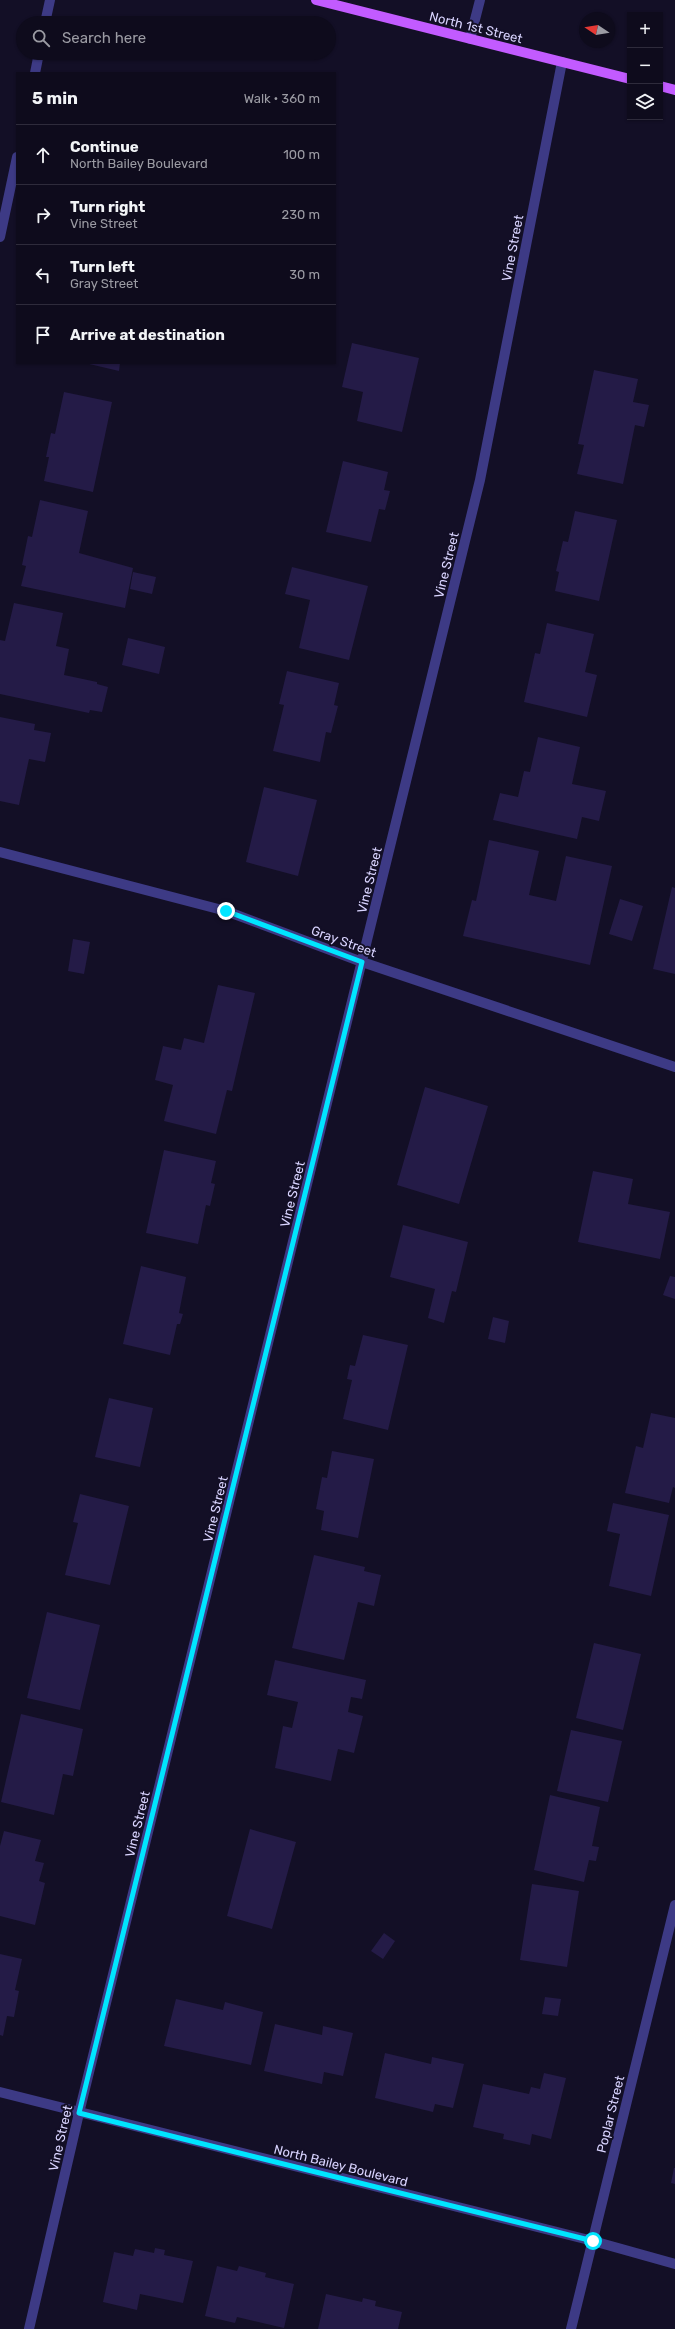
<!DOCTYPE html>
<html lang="en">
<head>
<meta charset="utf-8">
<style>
	:root { --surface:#0e0b1c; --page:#1c1929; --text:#f1f3f6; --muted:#9b9ba3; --line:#2e2b3b }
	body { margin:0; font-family:Rubik,sans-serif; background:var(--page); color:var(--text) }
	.controls { position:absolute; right:12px; top:12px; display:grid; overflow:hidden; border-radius:0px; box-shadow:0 1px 3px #0004 }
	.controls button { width:36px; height:36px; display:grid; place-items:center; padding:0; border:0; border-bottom:1px solid var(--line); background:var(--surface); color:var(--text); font:20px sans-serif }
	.compass { position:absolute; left:579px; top:12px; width:36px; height:36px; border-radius:50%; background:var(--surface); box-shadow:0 1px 3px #0004; rotate:282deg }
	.stop { position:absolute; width:12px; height:12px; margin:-9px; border:3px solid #00e5ff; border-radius:50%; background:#fff }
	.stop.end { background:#00e5ff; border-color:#fff; box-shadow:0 1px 4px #0008 }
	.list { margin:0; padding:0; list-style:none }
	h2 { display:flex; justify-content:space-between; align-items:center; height:52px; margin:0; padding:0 16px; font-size:17px }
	h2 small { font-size:13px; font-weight:400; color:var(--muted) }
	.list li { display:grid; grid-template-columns:26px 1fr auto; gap:12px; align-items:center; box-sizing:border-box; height:60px; padding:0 16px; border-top:1px solid var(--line) }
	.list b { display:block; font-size:15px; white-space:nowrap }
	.list p { margin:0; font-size:13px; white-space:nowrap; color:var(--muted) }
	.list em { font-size:13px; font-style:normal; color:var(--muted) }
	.icon { flex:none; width:22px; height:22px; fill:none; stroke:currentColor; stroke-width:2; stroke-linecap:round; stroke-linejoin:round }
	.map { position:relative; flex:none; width:675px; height:2329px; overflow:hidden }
	.search { position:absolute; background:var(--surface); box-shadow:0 1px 3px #0004; left:16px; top:16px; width:320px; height:44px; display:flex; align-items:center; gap:10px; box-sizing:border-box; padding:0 14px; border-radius:22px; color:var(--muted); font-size:15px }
	.panel { position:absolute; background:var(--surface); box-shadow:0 1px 3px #0004; left:16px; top:72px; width:320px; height:292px; border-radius:0px }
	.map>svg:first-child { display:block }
</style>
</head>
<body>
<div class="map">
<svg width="675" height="2329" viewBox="0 0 675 2329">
	<rect width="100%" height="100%" fill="#130f26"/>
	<path fill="#241b47" d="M 352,343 L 419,358 L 402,432 L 357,421 L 363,392 L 342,387 Z
		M 85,363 L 120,363 L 119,371 Z
		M 594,370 L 638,379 L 633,402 L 649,405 L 644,427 L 635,425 L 623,484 L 577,474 L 584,445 L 578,444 Z
		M 64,392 L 112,402 L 93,492 L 44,481 L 49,457 L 46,457 L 51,433 L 55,434 Z
		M 343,461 L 388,472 L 384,490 L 390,491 L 385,510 L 379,509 L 371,542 L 326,532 Z
		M 40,500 L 88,511 L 79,553 L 133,568 L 125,608 L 21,586 L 26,566 L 22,565 L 28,536 L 32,537 Z
		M 575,511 L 617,520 L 599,601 L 555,591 L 559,572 L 556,571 L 563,541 L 568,542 Z
		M 292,567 L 368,586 L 349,660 L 299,648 L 310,600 L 285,594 Z
		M 133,572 L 156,577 L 152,594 L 130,589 Z
		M 14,603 L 63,613 L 56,646 L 69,649 L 64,675 L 97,682 L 97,684 L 108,687 L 102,712 L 90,710 L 89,713 L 0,694 L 0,640 L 5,641 Z
		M 547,623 L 594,634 L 585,672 L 597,675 L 587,717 L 524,702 L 535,653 L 540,654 Z
		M 128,638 L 165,647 L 159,674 L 122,665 Z
		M 287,671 L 339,683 L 334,705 L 338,706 L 331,733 L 326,732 L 320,762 L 273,751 L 284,705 L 279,704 Z
		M 0,717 L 35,724 L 34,730 L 51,733 L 45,762 L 29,759 L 19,805 L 0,801 Z
		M 538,737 L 580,747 L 572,784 L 606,791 L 599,821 L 582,817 L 577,839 L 493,820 L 500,793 L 518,797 L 524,771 L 530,772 Z
		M 264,787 L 317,800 L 298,876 L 246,862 Z
		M 489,840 L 539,851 L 529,895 L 556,901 L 566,856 L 612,866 L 590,965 L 463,936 L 472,900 L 476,901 Z
		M 672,887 L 675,888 L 675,974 L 653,969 Z
		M 620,899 L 643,906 L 632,941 L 609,934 Z
		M 73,939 L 90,942 L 84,974 L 68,971 Z
		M 218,985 L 255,993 L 232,1091 L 227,1090 L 216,1134 L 164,1121 L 173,1085 L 155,1080 L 163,1046 L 181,1050 L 184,1038 L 204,1043 Z
		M 425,1087 L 488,1106 L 459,1204 L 397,1185 Z
		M 164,1150 L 216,1161 L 211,1183 L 215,1184 L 210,1206 L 206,1205 L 198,1244 L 146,1233 Z
		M 593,1171 L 633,1179 L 628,1204 L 670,1212 L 660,1259 L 578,1242 Z
		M 403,1225 L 468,1242 L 456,1292 L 452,1291 L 444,1323 L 428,1318 L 435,1289 L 390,1277 Z
		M 141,1266 L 186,1277 L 179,1313 L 183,1314 L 180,1324 L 177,1324 L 170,1355 L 123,1344 Z
		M 670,1276 L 675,1277 L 675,1299 L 663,1295 Z
		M 493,1317 L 509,1321 L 505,1343 L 488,1339 Z
		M 363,1335 L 408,1345 L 388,1430 L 343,1419 L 352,1380 L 347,1379 L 350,1365 L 355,1366 Z
		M 109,1398 L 153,1408 L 140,1467 L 95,1457 Z
		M 651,1413 L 675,1418 L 675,1488 L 673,1487 L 669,1503 L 625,1493 L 636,1446 L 643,1448 Z
		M 332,1451 L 374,1459 L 358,1538 L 321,1530 L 324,1511 L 316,1509 L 322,1477 L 327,1478 Z
		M 80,1494 L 129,1506 L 110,1585 L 65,1575 L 78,1523 L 73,1522 Z
		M 613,1503 L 669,1515 L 651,1596 L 609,1586 L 620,1534 L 607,1531 Z
		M 314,1555 L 365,1567 L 364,1571 L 381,1575 L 374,1606 L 358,1602 L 344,1660 L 292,1648 Z
		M 47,1612 L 100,1625 L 80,1710 L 27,1698 Z
		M 594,1643 L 641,1654 L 623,1730 L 576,1718 Z
		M 275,1660 L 366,1680 L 362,1699 L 351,1697 L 348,1712 L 363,1716 L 354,1753 L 338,1749 L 331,1781 L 275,1768 L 283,1726 L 292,1728 L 298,1702 L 267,1695 Z
		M 21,1714 L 83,1729 L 73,1776 L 63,1774 L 54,1815 L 1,1802 Z
		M 571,1730 L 622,1741 L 608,1802 L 557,1791 Z
		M 550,1795 L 600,1807 L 592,1846 L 599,1847 L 596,1861 L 589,1860 L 584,1882 L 534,1870 Z
		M 250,1829 L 296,1842 L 272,1929 L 227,1916 Z
		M 4,1831 L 41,1840 L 35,1861 L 44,1863 L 39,1881 L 45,1883 L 35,1925 L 0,1916 L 0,1846 Z
		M 532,1884 L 579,1891 L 567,1967 L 520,1960 Z
		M 384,1933 L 395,1941 L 383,1959 L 371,1951 Z
		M 0,1954 L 22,1959 L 15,1990 L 19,1991 L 14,2017 L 7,2016 L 3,2036 L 0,2035 Z
		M 545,1997 L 561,1999 L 558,2016 L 542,2014 Z
		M 176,1999 L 223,2010 L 225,2002 L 263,2012 L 251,2065 L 164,2046 Z
		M 275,2024 L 322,2035 L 323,2026 L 353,2033 L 343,2076 L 324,2072 L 322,2084 L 264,2071 Z
		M 385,2053 L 431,2064 L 432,2057 L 464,2064 L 453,2108 L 435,2104 L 433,2112 L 375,2098 Z
		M 544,2073 L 566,2078 L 551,2139 L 532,2134 L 530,2145 L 503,2139 L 504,2134 L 473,2127 L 483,2084 L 529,2094 L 531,2087 L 540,2089 Z
		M 674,2168 L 675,2168 L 675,2184 L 671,2183 Z
		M 155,2248 L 165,2250 L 164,2255 L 193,2261 L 183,2303 L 140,2294 L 137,2310 L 103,2302 L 114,2252 L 133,2256 L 135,2249 L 154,2253 Z
		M 217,2266 L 237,2271 L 239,2266 L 266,2273 L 265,2277 L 294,2284 L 284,2328 L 237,2317 L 235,2323 L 205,2316 Z
		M 326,2294 L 362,2302 L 363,2298 L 376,2301 L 375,2306 L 402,2312 L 398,2329 L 318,2329 Z"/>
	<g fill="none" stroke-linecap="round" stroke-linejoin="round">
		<path stroke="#3d3a85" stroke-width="10" d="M 470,39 L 480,0"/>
		<path stroke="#3d3a85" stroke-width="10" d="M 45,23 L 50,0
			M 35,73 L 39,53
			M 0,237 L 17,157
			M 0,852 L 226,911 L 362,962 L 675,1067
			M 0,2092 L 593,2241 L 675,2264
			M 29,2329 L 79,2113 L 480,480 L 562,62
			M 571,2329 L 675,1905"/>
		<path stroke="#c25bff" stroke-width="10" d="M 316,0 L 630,79
			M 660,86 L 675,90"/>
	</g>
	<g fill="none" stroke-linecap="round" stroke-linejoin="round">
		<path stroke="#00e5ff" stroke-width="5" d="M 226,911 L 362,962 L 79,2113 L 593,2241"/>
	</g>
	<g text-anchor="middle" stroke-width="4" stroke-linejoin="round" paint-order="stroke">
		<g font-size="13" fill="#d9d4ff" stroke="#130f26">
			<text transform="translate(476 27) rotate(14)" y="5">North 1st Street</text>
			<text transform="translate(512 248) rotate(-79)" y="5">Vine Street</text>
			<text transform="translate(446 565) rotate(-76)" y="5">Vine Street</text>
			<text transform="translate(369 880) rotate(-76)" y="5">Vine Street</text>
			<text transform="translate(344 941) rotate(20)" y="5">Gray Street</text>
			<text transform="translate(292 1194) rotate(-76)" y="5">Vine Street</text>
			<text transform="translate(215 1509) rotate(-76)" y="5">Vine Street</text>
			<text transform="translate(137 1824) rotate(-76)" y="5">Vine Street</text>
			<text transform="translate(610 2114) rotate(-76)" y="5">Poplar Street</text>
			<text transform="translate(60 2138) rotate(-77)" y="5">Vine Street</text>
			<text transform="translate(341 2165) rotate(14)" y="5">North Bailey Boulevard</text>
		</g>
	</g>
</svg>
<div class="controls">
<button>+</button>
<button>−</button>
<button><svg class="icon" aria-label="layers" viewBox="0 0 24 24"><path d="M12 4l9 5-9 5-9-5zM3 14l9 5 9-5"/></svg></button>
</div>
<svg class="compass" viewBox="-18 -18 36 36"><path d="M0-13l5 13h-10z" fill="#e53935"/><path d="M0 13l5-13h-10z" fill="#9b9ba3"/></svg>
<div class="stop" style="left:593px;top:2241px"></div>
<div class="stop end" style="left:226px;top:911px"></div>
<div class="search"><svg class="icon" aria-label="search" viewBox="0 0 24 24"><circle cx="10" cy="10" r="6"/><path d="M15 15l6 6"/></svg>Search here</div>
<section class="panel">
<h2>5 min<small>Walk · 360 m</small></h2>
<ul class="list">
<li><svg class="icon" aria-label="ahead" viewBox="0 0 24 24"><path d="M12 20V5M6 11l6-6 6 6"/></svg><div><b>Continue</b><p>North Bailey Boulevard</p></div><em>100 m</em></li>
<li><svg class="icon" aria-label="right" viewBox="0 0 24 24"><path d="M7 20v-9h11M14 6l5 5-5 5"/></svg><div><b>Turn right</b><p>Vine Street</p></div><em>230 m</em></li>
<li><svg class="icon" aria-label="left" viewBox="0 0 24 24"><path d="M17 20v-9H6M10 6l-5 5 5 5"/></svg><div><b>Turn left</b><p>Gray Street</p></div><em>30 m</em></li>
<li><svg class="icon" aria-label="arrive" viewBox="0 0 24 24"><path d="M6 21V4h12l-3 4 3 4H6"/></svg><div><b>Arrive at destination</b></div></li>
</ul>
</section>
</div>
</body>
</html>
